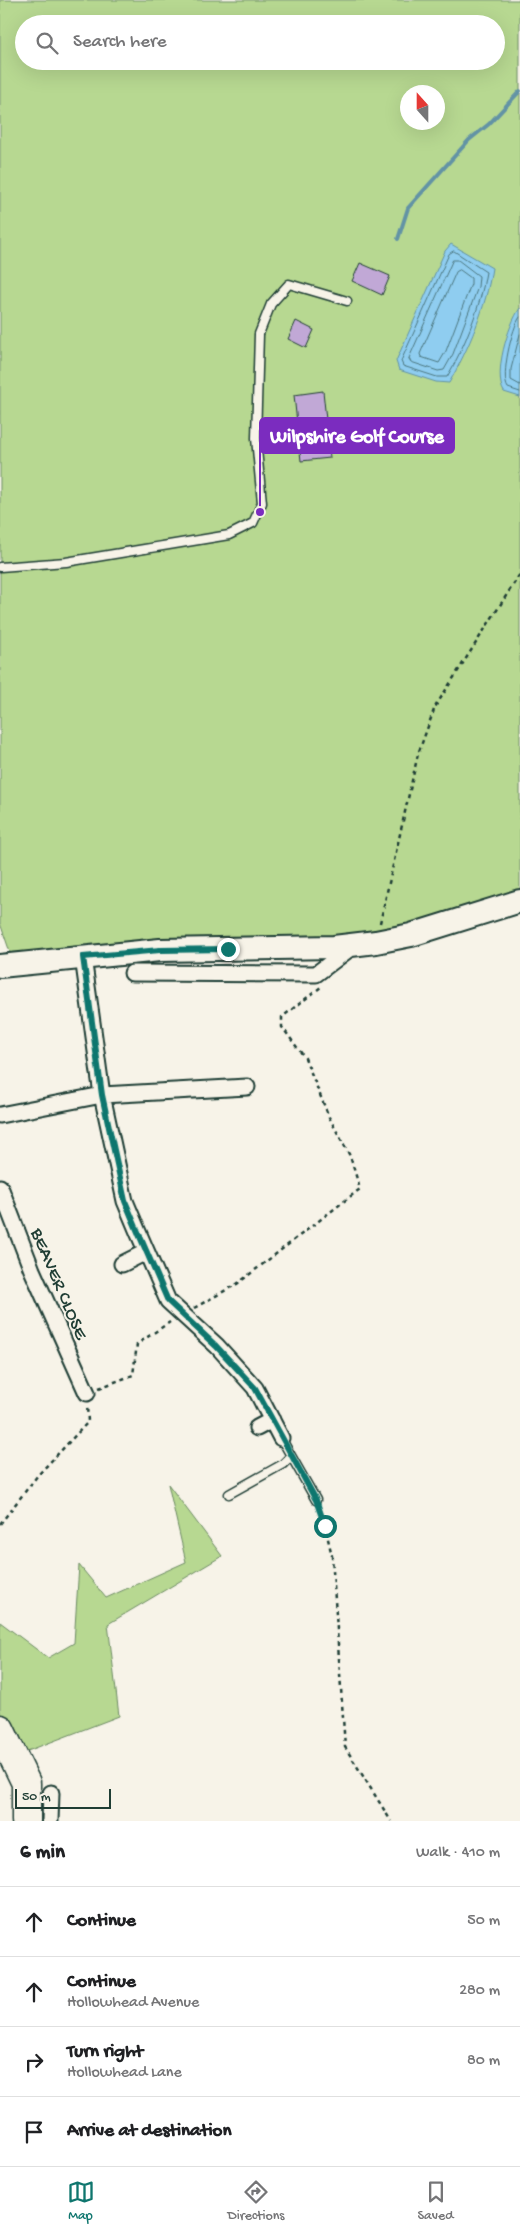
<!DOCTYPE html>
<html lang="en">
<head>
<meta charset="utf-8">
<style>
	:root { --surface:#fff; --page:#f6f6f6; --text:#202124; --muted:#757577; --line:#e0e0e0; --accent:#0f766e }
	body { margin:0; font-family:"Gochi Hand",sans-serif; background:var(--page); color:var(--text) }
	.compass { position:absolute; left:400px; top:85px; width:45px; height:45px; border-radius:50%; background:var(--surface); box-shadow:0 5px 20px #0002; rotate:339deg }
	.scale { position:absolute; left:15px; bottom:12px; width:96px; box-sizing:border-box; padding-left:5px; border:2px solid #1f3d34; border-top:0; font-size:14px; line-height:18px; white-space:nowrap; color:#1f3d34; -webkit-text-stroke:4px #f7f3e8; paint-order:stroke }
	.stop { position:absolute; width:15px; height:15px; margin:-11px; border:4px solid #0f766e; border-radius:50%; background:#fff }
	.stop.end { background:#0f766e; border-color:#fff; box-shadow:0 1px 5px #0008 }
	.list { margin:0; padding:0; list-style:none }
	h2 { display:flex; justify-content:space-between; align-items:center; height:65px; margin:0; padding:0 20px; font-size:21px }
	h2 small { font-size:16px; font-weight:400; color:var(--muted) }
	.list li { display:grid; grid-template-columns:32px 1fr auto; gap:15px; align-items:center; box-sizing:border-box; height:70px; padding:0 20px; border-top:1px solid var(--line) }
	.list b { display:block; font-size:19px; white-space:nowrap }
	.list p { margin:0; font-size:16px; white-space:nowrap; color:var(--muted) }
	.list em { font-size:16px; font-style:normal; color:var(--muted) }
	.icon { flex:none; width:28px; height:28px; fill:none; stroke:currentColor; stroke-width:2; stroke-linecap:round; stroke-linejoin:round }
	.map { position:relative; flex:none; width:520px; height:1821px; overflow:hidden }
	.search { position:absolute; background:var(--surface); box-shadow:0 5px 20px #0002; left:15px; right:15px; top:15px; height:55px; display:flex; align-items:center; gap:12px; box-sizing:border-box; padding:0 18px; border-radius:28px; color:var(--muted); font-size:19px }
	.sheet { height:345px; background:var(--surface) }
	nav { display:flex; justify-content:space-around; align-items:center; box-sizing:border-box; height:70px; border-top:1px solid var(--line); background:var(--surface); font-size:14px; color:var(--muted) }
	nav a { display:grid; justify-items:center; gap:2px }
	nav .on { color:var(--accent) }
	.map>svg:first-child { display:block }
</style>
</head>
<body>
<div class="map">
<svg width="520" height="1821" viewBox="0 0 520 1821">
	<rect width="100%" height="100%" fill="#f7f3e8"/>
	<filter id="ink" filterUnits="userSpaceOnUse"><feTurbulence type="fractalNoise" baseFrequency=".02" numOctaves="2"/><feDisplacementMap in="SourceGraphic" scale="10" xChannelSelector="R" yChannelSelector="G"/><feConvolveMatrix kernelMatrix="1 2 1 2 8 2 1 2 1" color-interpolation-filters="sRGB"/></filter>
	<g filter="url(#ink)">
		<path fill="#b7d891" stroke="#6b8a62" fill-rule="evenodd" d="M 0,0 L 520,0 L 520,901 L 411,935 L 14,964 L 0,923 ZM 24,24 L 496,24 L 496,61 L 24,61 ZM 408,92 L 438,92 L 438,122 L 408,122 Z
			M 168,1484 L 222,1556 L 108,1624 L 119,1716 L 17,1755 L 0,1720 L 0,1622 L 48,1658 L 74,1643 L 79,1565 L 106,1598 L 186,1562 Z"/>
		<path fill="#8fcdf0" stroke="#6293a5" d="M 451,244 L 492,268 C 486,308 469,348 449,383 L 436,382 L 399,370 L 396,361 L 445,251 Z
			M 520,308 L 520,397 L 504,392 C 493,374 508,325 520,308 Z"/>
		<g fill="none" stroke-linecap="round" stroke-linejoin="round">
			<path stroke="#4c777f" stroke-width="1" d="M 454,251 L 486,272 C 481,306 464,348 447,377 L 437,377 L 403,366 L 401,361 L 449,254 Z
				M 453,260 L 458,260 L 479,276 L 478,287 L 453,354 L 444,370 L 438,371 L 411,362 L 409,359 Z
				M 460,270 L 471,278 L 471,284 L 446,351 L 439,363 L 421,357 L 420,354 L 456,272 Z
				M 520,317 C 512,327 500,377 508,388 L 520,392
				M 520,334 L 511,369 L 511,380 L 520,385"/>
			<path stroke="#6293a5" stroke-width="4" d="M 398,239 L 408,208 L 469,140 L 489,124 L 520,91"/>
		</g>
		<path fill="#c1a8d6" stroke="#1f3d34" d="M 360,263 L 390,276 L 382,295 L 352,281 Z
			M 296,321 L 314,330 L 306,348 L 288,339 Z
			M 323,391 L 330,458 L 301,461 L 294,395 Z"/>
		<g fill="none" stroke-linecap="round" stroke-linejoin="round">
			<defs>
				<path id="lane" d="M 0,567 L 66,562 L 229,535 L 253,523 L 262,503 L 256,438 L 259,334 L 271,304 L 289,284 L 347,301
					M 281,1438 L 316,1500
					M 229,1494 L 283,1464 L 291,1456"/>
				<path id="street" d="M 83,957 L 102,1095 L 125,1201 L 138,1232 L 168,1301 L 217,1346 L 255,1388 L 281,1438
					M 132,973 L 316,974 L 353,946
					M 0,1115 L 102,1095 L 247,1087
					M 0,1187 L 32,1270 L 87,1393
					M 122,1264 L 146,1252
					M 257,1428 L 272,1420
					M 50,1821 L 51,1793"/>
				<path id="secondary" d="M 0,966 L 160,950 L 334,947 L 376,942 L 411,935 L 520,901"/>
				<path id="highway" d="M 0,1729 L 26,1783 L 26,1821"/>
			</defs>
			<use href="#lane" stroke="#1f3d34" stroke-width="11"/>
			<use href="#street" stroke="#1f3d34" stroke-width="19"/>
			<use href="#secondary" stroke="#1f3d34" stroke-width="26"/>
			<use href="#highway" stroke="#1f3d34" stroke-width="31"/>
			<path stroke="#1f3d34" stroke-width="2.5" stroke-dasharray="4 4" stroke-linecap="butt" d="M 380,923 L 418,754 L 435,707 L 520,574
				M 194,1308 L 237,1284 L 360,1189 L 350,1156 L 329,1117 L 305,1058 L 282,1027 L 282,1017 L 321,987
				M 99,1388 L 133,1375 L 137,1344 L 170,1322
				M 319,1508 L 325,1526 L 332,1556 L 345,1747 L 391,1821
				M 0,1524 L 38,1475 L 88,1422 L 87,1405"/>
			<use href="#lane" stroke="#f7f3e8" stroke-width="8"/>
			<use href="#street" stroke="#f7f3e8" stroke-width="15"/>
			<use href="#secondary" stroke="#f7f3e8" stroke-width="22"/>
			<use href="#highway" stroke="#f7f3e8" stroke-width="28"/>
		</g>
	</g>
	<g fill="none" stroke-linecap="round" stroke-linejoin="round" filter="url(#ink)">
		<path stroke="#0f766e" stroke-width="6" d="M 228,949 L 160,950 L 83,957 L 102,1095 L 125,1201 L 138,1232 L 168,1301 L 216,1346 L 255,1388 L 316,1500 L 325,1526"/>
	</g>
	<g text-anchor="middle" stroke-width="4" stroke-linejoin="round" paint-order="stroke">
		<g font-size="19" fill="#1f3d34" stroke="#f7f3e8">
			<text transform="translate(61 1283) rotate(67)" y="7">BEAVER CLOSE</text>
		</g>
	</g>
	<path fill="none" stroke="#7b2cbf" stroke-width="2" d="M260 512L260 435"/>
	<circle fill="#7b2cbf" stroke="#f7f3e8" stroke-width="2" cx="260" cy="512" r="5"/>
	<rect fill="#7b2cbf" stroke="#7b2cbf" stroke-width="2" x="260" y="418" width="194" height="35" rx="5"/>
	<g font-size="20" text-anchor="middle" font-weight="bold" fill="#fff">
		<text x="357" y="442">Wilpshire Golf Course</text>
	</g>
</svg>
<svg class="compass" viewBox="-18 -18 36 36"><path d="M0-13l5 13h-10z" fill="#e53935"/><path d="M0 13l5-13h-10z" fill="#757577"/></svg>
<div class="scale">50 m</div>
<div class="stop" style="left:325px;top:1526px"></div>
<div class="stop end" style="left:228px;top:949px"></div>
<div class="search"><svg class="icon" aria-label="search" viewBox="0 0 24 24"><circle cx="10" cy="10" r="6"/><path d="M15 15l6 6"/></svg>Search here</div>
</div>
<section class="sheet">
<h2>6 min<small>Walk · 410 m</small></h2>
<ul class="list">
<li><svg class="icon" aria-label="ahead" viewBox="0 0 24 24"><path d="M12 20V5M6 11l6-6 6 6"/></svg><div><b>Continue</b></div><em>50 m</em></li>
<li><svg class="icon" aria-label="ahead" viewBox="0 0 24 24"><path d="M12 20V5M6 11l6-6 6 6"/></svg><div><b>Continue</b><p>Hollowhead Avenue</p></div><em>280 m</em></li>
<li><svg class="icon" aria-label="right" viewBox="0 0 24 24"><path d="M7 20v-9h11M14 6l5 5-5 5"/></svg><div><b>Turn right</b><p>Hollowhead Lane</p></div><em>80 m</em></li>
<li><svg class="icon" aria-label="arrive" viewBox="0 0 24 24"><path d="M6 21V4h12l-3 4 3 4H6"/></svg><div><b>Arrive at destination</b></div></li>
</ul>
</section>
<nav>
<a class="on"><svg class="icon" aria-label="map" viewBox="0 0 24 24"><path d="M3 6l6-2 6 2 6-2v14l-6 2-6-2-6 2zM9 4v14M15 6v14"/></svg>Map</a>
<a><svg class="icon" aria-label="directions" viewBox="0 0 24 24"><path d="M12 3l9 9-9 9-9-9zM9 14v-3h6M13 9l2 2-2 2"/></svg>Directions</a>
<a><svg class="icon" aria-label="saved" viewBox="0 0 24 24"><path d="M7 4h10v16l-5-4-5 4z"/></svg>Saved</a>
</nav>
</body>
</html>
